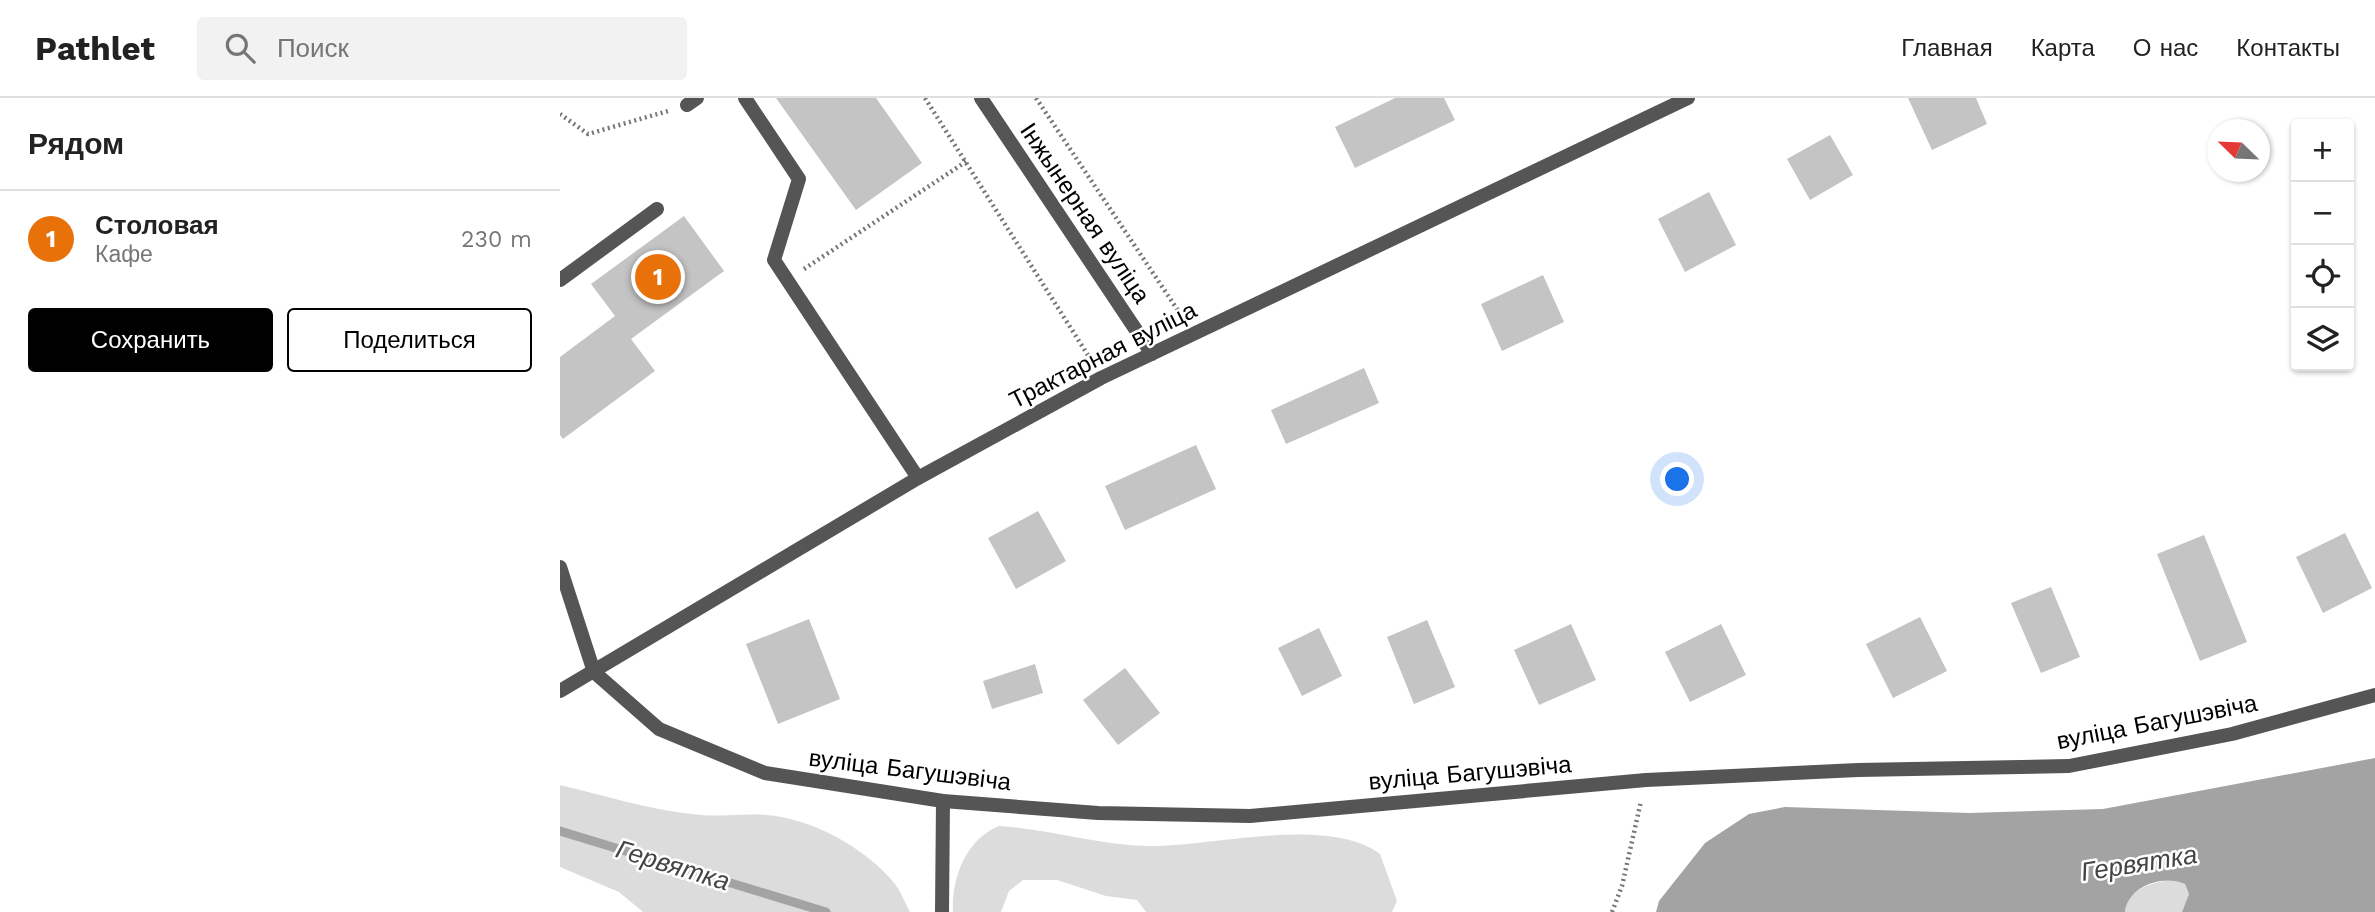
<!DOCTYPE html>
<html lang="ru">
<head>
<meta charset="utf-8">
<style>
	:root { --surface:#fff; --page:#f2f2f2; --text:#222; --muted:#767676; --line:#e0e0e0; --accent:#000 }
	body { margin:0; font-family:"Work Sans",sans-serif; background:var(--page); color:var(--text) }
	.controls { position:absolute; right:21px; top:21px; display:grid; overflow:hidden; border-radius:7px; box-shadow:0 2px 5px #0004 }
	.controls button { width:63px; height:63px; display:grid; place-items:center; padding:0; border:0; border-bottom:2px solid var(--line); background:var(--surface); color:var(--text); font:35px sans-serif }
	.compass { position:absolute; left:1647px; top:21px; width:63px; height:63px; border-radius:50%; background:var(--surface); box-shadow:0 2px 5px #0004; rotate:293deg }
	.you { position:absolute; left:1118px; top:382px; width:24px; height:24px; margin:-18px; border:5px solid #fff; border-radius:50%; background:#1a73e8; box-shadow:0 0 0 10px #1a73e833 }
	.badge { display:grid; place-items:center; width:46px; height:46px; border-radius:50%; background:var(--accent); color:#fff; font-size:23px; font-weight:700 }
	.pin { position:absolute; translate:-50% -50%; border:4px solid #fff; box-shadow:0 2px 7px #0006 }
	.list { margin:0; padding:0; list-style:none }
	h2 { display:flex; justify-content:space-between; align-items:center; height:91px; margin:0; padding:0 28px; font-size:30px }
	h2 small { font-size:23px; font-weight:400; color:var(--muted) }
	.list li { display:grid; grid-template-columns:46px 1fr auto; gap:21px; align-items:center; box-sizing:border-box; height:98px; padding:0 28px; border-top:2px solid var(--line) }
	.list b { display:block; font-size:26px; white-space:nowrap }
	.list p { margin:0; font-size:23px; white-space:nowrap; color:var(--muted) }
	.list em { font-size:23px; font-style:normal; color:var(--muted) }
	.actions { display:flex; gap:14px; padding:21px 28px }
	.actions a { flex:1; padding:16px 0; border:2px solid var(--accent); border-radius:7px; text-align:center; font-size:24px; color:var(--accent) }
	.actions .main { background:var(--accent); color:#fff }
	.icon { flex:none; width:38px; height:38px; fill:none; stroke:currentColor; stroke-width:2; stroke-linecap:round; stroke-linejoin:round }
	.map { position:relative; flex:none; width:1815px; height:814px; overflow:hidden }
	header { display:flex; align-items:center; gap:42px; box-sizing:border-box; height:98px; padding:0 35px; background:var(--surface); border-bottom:2px solid var(--line) }
	header strong { font-size:33px }
	nav { display:flex; gap:38px; margin-inline-start:auto; font-size:24px }
	.search { width:490px; height:63px; background:var(--page); display:flex; align-items:center; gap:18px; box-sizing:border-box; padding:0 24px; border-radius:7px; color:var(--muted); font-size:26px }
	main { display:flex }
	aside { flex:1; background:var(--surface) }
	.map>svg:first-child { display:block }
</style>
</head>
<body>
<header>
<strong>Pathlet</strong>
<div class="search"><svg class="icon" aria-label="search" viewBox="0 0 24 24"><circle cx="10" cy="10" r="6"/><path d="M15 15l6 6"/></svg>Поиск</div>
<nav><a>Главная</a><a>Карта</a><a>О нас</a><a>Контакты</a></nav>
</header>
<main>
<aside>
<h2>Рядом<small></small></h2>
<ul class="list">
<li><span class="badge" style="background:#e8710a">1</span><div><b>Столовая</b><p>Кафе</p></div><em>230 m</em></li>
</ul>
<div class="actions"><a class="main">Сохранить</a><a>Поделиться</a></div>
</aside>
<div class="map">
<svg width="1815" height="814" viewBox="0 0 1815 814">
	<rect width="100%" height="100%" fill="#fff"/>
	<path fill="#dcdcdc" d="M 0,687 C 46,698 94,713 141,717 C 162,719 184,715 205,717 C 252,720 306,750 335,786 C 341,794 345,805 350,814 L 83,814 L 59,794 L 0,769 Z
		M 439,728 C 489,731 537,747 588,748 C 650,749 767,717 820,756 L 837,803 L 832,814 L 586,814 L 577,802 L 546,798 L 497,782 L 463,782 L 449,793 L 441,814 L 393,814 C 391,781 406,741 439,728 Z
		M 1614,781 L 1625,786 L 1629,796 L 1622,814 L 1565,814 C 1568,789 1593,785 1614,781 Z"/>
	<path fill="#a3a3a3" d="M 1815,660 L 1815,814 L 1622,814 L 1629,796 L 1625,786 C 1603,776 1568,788 1565,814 L 1096,814 L 1099,803 L 1145,745 L 1189,716 L 1225,709 L 1409,715 L 1543,711 Z"/>
	<g fill="none" stroke-linecap="round" stroke-linejoin="round">
		<path stroke="#a3a3a3" stroke-width="9" d="M 0,733 L 266,814"/>
	</g>
	<path fill="#c4c4c4" d="M 216,0 L 316,0 L 362,65 L 296,112 Z
		M 835,0 L 884,0 L 895,22 L 795,70 L 775,29 Z
		M 1348,0 L 1416,0 L 1427,26 L 1372,52 Z
		M 1270,37 L 1293,77 L 1250,102 L 1227,61 Z
		M 1149,94 L 1176,147 L 1125,174 L 1098,121 Z
		M 124,118 L 164,173 L 71,241 L 95,273 L 3,341 L 0,337 L 0,259 L 55,218 L 31,186 Z
		M 983,177 L 1004,224 L 942,253 L 921,206 Z
		M 804,270 L 819,305 L 726,346 L 711,312 Z
		M 636,347 L 656,391 L 565,432 L 545,388 Z
		M 478,413 L 506,463 L 456,491 L 428,440 Z
		M 1785,435 L 1812,490 L 1763,515 L 1736,459 Z
		M 1644,437 L 1687,544 L 1640,563 L 1597,456 Z
		M 1491,489 L 1520,559 L 1481,575 L 1451,505 Z
		M 1360,519 L 1387,573 L 1333,600 L 1306,546 Z
		M 249,521 L 280,601 L 218,626 L 186,546 Z
		M 867,522 L 895,589 L 854,606 L 827,539 Z
		M 1011,526 L 1036,582 L 979,607 L 954,552 Z
		M 1161,526 L 1186,577 L 1130,604 L 1105,554 Z
		M 759,530 L 782,578 L 742,598 L 718,550 Z
		M 475,566 L 483,595 L 432,611 L 423,583 Z
		M 565,570 L 600,615 L 558,647 L 523,602 Z"/>
	<g fill="none" stroke-linecap="round" stroke-linejoin="round">
		<path stroke="#777" stroke-width="4.5" stroke-dasharray="2 3.5" stroke-linecap="butt" d="M 365,0 L 531,262
			M 476,0 L 621,217
			M 0,16 L 28,36 L 108,13
			M 244,171 L 407,63
			M 1052,814 L 1062,788 L 1081,703"/>
		<path stroke="#555" stroke-width="14" d="M 185,0 L 239,81 L 214,162 L 358,380
			M 127,7 L 137,0
			M 0,182 L 97,111
			M 0,469 L 34,574
			M 382,814 L 383,703"/>
		<path stroke="#555" stroke-width="14" d="M 34,574 L 99,631 L 205,675 L 383,703 L 538,715 L 690,718 L 1086,682 L 1298,672 L 1509,668 L 1672,636 L 1815,597"/>
		<path stroke="#555" stroke-width="14" d="M 421,0 L 592,256
			M 0,593 L 358,380 L 541,280 L 1128,0"/>
	</g>
	<g text-anchor="middle" stroke-width="5" stroke-linejoin="round" paint-order="stroke">
		<g font-size="24" fill="#000" stroke="#fff">
			<text transform="translate(525 115) rotate(56)" y="8">Інжынерная вуліца</text>
			<text transform="translate(543 257) rotate(-27)" y="8">Трактарная вуліца</text>
			<text transform="translate(1597 624) rotate(-11)" y="8">вуліца Багушэвіча</text>
			<text transform="translate(350 672) rotate(7)" y="8">вуліца Багушэвіча</text>
			<text transform="translate(910 675) rotate(-5)" y="8">вуліца Багушэвіча</text>
		</g>
		<g font-size="26" font-style="italic" fill="#444" stroke="#fff">
			<text transform="translate(1579 765) rotate(-9)" y="9">Гервятка</text>
			<text transform="translate(113 767) rotate(17)" y="9">Гервятка</text>
		</g>
	</g>
</svg>
<div class="controls">
<button>+</button>
<button>−</button>
<button><svg class="icon" aria-label="locate" viewBox="0 0 24 24"><circle cx="12" cy="12" r="6"/><path d="M12 2v4M12 18v4M2 12h4M18 12h4"/></svg></button>
<button><svg class="icon" aria-label="layers" viewBox="0 0 24 24"><path d="M12 4l9 5-9 5-9-5zM3 14l9 5 9-5"/></svg></button>
</div>
<svg class="compass" viewBox="-18 -18 36 36"><path d="M0-13l5 13h-10z" fill="#e53935"/><path d="M0 13l5-13h-10z" fill="#767676"/></svg>
<div class="you"></div>
<div class="pin badge" style="left:98px;top:179px;background:#e8710a">1</div>
</div>
</main>
</body>
</html>
